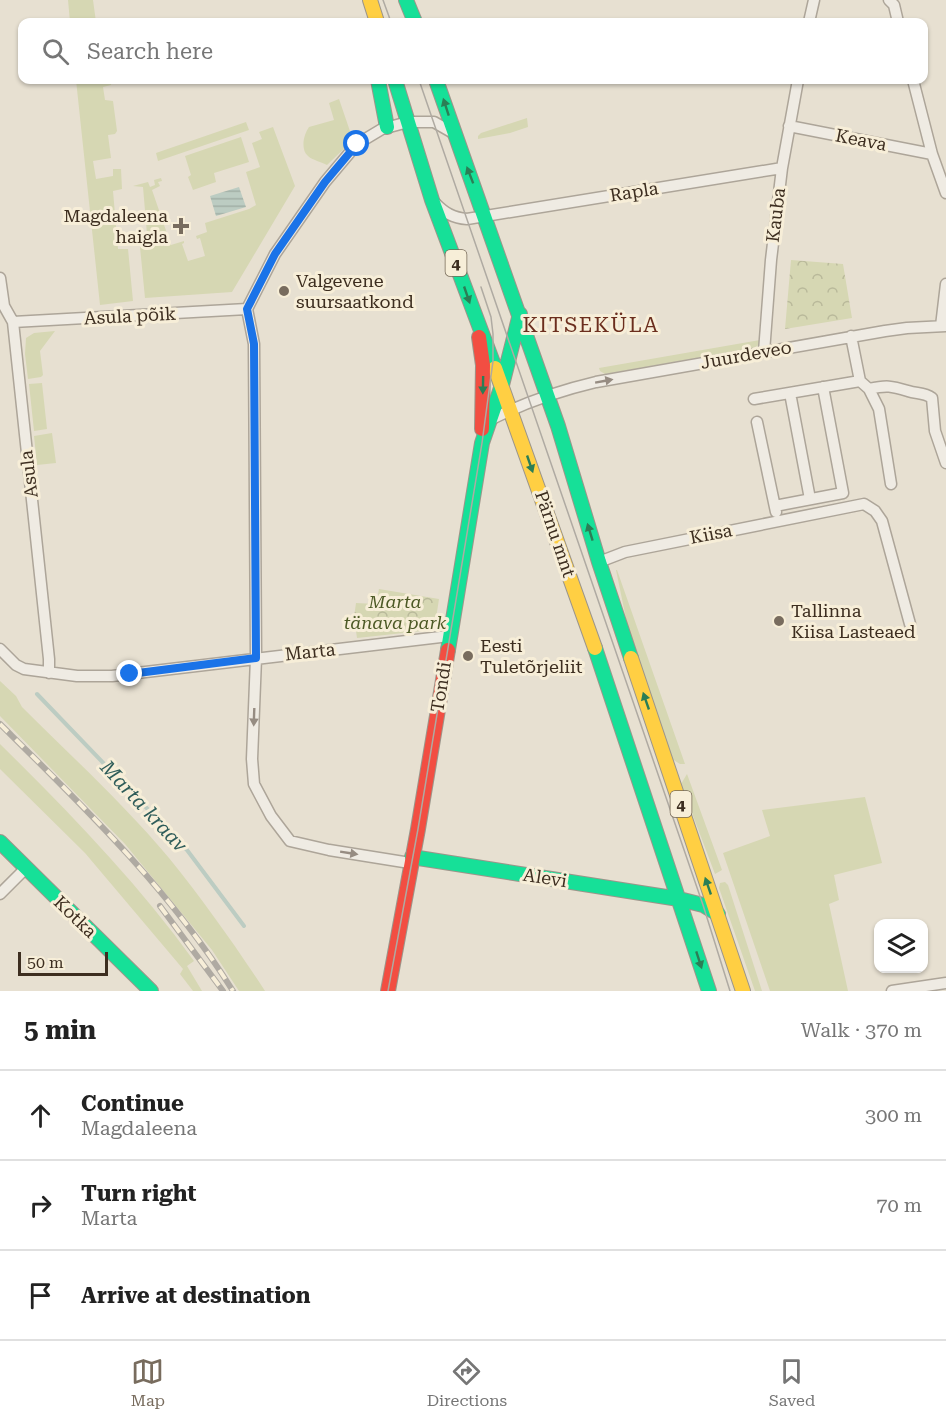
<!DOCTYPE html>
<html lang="en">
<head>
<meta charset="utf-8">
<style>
	:root { --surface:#fff; --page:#f2f2f2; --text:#222; --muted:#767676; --line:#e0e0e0; --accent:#786c5e }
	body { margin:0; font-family:"Roboto Serif",serif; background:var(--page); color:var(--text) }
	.controls { position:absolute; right:18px; bottom:18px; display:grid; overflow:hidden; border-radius:12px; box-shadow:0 2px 4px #0004 }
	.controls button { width:54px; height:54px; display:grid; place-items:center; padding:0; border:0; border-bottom:2px solid var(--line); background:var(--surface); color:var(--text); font:30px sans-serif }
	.scale { position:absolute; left:18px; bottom:15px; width:90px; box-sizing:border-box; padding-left:6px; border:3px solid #3d2e20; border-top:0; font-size:16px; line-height:21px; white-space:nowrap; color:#3d2e20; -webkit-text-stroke:4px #f7eed8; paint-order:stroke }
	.stop { position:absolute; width:18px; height:18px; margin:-14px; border:4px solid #1a73e8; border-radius:50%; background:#fff }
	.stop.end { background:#1a73e8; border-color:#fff; box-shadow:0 2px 6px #0008 }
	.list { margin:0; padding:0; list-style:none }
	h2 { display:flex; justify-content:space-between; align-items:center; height:78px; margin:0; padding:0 24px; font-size:26px }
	h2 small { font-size:20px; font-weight:400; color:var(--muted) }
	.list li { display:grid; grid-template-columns:39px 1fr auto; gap:18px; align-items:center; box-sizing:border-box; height:90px; padding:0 24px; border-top:2px solid var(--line) }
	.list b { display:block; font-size:22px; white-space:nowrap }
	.list p { margin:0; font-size:20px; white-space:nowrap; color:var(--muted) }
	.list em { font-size:20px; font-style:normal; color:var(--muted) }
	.icon { flex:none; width:33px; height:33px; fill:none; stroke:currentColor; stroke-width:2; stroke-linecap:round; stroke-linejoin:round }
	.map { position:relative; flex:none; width:946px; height:991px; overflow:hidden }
	.search { position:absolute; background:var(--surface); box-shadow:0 2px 4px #0004; left:18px; right:18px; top:18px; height:66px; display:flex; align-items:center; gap:15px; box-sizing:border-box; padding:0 21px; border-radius:12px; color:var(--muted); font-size:22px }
	.sheet { height:348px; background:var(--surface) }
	nav { display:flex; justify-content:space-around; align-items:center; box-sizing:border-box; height:84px; border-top:2px solid var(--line); background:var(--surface); font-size:16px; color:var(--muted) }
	nav a { display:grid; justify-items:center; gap:3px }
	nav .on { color:var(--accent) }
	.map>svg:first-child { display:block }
</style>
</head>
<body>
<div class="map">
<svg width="946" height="991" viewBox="0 0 946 991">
	<defs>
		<pattern id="forest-crowns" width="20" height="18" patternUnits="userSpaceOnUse" patternTransform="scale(1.5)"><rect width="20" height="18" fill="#d6d7b3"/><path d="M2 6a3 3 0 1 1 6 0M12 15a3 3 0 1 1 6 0" fill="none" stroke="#b9b99a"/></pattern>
		<pattern id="water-rules" width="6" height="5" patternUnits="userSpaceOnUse" patternTransform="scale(1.5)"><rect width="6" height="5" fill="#bcccc2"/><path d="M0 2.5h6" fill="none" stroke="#a2b0a6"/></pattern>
	</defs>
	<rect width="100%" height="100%" fill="#e7e0d1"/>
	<path fill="#d6d7b3" d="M 68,0 L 93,0 L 96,22 L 70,22 Z
		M 76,80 L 112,81 L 111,85 L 103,87 L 105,100 L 113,101 L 117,131 L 115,134 L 108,135 L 111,158 L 93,161 L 96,179 L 113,176 L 113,169 L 121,169 L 122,189 L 113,191 L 118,249 L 128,249 L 133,301 L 100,305 Z
		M 339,99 L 353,140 L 327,165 C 322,162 312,160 308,156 C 300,149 304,134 309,127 L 334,120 L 329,103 Z
		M 527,118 L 528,127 L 510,133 L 478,139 L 478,136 L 481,133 Z
		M 246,122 L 249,130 L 158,161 L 156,153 Z
		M 273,127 L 295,186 L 232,292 L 145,298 L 140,247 L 148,246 L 143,187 L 133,186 L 148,182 L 150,187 L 155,185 L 154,180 L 161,178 L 162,181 L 158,182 L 160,186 L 152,190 L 171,245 L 184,241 L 184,243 L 182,244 L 188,261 L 205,256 L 200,238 L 197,239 L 196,236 L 207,232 L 205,223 L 249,209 L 256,205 L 246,172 L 260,167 L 252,143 L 262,139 L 259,132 Z
		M 241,137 L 249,162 L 214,173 L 216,182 L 193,190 L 188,177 L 191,175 L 185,156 Z
		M 55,331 L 40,351 L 43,375 L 41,377 L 28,379 L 25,354 L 26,338 L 34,333 Z
		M 760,340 L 759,345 L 754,348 L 605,374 L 600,371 L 599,368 Z
		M 42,383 L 47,429 L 34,431 L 29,384 Z
		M 52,433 L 56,463 L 37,465 L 34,436 Z
		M 616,570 L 617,570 L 685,764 L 680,764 L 672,759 L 629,633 Z
		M 0,681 L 16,696 L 22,707 C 71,756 124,804 169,858 C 203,900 235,945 265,991 L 239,991 L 212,950 L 125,844 L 0,716 Z
		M 0,744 C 69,812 137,882 194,961 L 187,966 L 202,991 L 193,991 L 180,974 L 183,969 L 85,853 L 0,769 Z
		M 687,774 L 722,870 L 715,874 L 681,784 Z
		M 865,797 L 882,863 L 834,875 L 839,900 L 829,904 L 848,991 L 770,991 L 723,853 L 770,836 L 762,810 Z
		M 725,882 L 728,885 L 762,991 L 755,991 L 719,888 L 720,883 Z"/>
	<path fill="url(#forest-crowns)" d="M 791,260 L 843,264 L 852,318 L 785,329 Z
		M 379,589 L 439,599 L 435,625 L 431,630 L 357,638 L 354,617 L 356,603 L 376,604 Z"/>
	<path fill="url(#water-rules)" d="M 239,187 L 246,207 L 216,216 L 210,196 Z"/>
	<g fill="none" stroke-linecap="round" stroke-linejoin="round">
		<path stroke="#bcccc2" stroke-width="4" d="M 37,694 L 187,850 L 244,926"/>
		<defs>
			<path id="street" d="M 889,0 L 894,5 L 898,22
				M 809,22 L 814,0
				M 913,80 L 932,154 L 946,193
				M 789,126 L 932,154
				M 435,203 C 445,213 453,218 467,219 L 782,168
				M 0,278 L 4,306 L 13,322 L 49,659 L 49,673
				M 13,322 L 247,309
				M 941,326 L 946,284
				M 851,336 L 860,381 L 869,389 L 879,409 L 891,484
				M 764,352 L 771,260 L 782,168 L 798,80
				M 869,389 C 887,385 891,386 908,391 C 917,394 924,392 932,398 L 935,431 L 946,463
				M 790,393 L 810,499
				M 754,399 L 860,381
				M 488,421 C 523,403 558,391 596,382 L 885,331 L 907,328 L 946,326
				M 757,422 L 776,512
				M 775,506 L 843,493 L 823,387
				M 599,562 L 625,552 L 864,504 L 875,511 L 882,521 L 910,624
				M 0,649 L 16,665 L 24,669 L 77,676 L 112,676 L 449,636
				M 410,863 L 329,850 L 290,841 L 271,816 L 254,784 L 252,759 L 256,658 L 254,344 L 247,309 L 275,254 L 325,182 L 357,144 L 382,129 L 408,122 L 434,122 L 455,134
				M 0,894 L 26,868
				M 892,991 L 946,983"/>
			<path id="fast" d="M 406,0 L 415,22
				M 378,80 L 387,127
				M 395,80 L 432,200 L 495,368
				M 436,80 L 558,426 L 599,562 L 631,658
				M 595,648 L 709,991
				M 448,650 L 482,443 L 502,385 L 520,314
				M 0,842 L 151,991
				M 412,857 L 679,899 L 703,905 L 718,914"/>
			<path id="slow" d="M 370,0 L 377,22
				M 495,368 L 595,648
				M 631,658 L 743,991"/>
			<path id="jam" d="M 479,337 L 483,365 L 482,429
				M 388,991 L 418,829 L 448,650"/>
		</defs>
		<use href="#street" stroke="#ada599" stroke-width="13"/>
		<use href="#fast" stroke="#9c958a" stroke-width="16"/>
		<use href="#slow" stroke="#9c958a" stroke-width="16"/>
		<use href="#jam" stroke="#9c958a" stroke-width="16"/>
		<use href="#street" stroke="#efebe3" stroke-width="10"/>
		<use href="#fast" stroke="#16e098" stroke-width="14"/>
		<use href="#slow" stroke="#ffcf43" stroke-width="14"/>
		<use href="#jam" stroke="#f24e42" stroke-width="14"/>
		<path stroke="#afaaa2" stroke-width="1.5" d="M 383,0 L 391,22
			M 419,80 L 703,905 L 730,991
			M 388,991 L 418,829 L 482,443 L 493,361 L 493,334 L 491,317 L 481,287"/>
		<defs>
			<path id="rail" d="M 0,724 C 84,807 170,890 233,991
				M 160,906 L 223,991"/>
		</defs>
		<use href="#rail" stroke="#afaaa2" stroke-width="6"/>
		<use href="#rail" stroke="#f7eed8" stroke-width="4" stroke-dasharray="11" stroke-linecap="butt"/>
	</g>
	<defs><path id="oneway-solid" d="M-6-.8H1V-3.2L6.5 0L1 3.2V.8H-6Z" transform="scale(1.5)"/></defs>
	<g fill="#2b7e56">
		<use href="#oneway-solid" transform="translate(446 107) rotate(-108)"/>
		<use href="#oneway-solid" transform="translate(470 175) rotate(-111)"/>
		<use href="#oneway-solid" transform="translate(467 295) rotate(71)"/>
		<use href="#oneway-solid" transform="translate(483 385) rotate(91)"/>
		<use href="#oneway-solid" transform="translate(530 464) rotate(71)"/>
		<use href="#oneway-solid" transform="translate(590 532) rotate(-107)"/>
		<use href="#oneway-solid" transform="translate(646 701) rotate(-109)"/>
		<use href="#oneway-solid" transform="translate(708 886) rotate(-109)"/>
		<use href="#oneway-solid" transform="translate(699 960) rotate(72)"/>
	</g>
	<g fill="#968c82">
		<use href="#oneway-solid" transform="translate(604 381) rotate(-10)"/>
		<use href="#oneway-solid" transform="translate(254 717) rotate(92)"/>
		<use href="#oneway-solid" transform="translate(349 853) rotate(9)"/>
	</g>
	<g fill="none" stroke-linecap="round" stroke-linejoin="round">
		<path stroke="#1a73e8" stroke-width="8" d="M 130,674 L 256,658 L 254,344 L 247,309 L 275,254 L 325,182 L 357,144"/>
	</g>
	<g fill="#786c5e" stroke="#f7eed8" stroke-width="2">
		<path d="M178 217h6v6h6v6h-6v6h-6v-6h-6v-6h6z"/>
		<circle cx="284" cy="291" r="6"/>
		<circle cx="779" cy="621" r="6"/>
		<circle cx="468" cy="656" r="6"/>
	</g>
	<g text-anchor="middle" stroke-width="6" stroke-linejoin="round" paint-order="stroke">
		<g fill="#f7eed8" stroke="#756857" stroke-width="1.5">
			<rect x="445.5" y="250" width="21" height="26" rx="4.5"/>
			<rect x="670.5" y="791" width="21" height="26" rx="4.5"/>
		</g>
		<g font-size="16" font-weight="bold" fill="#3d2e20">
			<text x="456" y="269">4</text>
			<text x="681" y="810">4</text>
		</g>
		<g font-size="18" fill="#3d2e20" stroke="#f7eed8">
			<text transform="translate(861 140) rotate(11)" y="6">Keava</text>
			<text transform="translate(634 192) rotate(-9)" y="6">Rapla</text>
			<text transform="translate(776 215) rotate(-83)" y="6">Kauba</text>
			<text transform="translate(130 316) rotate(-3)" y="6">Asula põik</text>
			<text transform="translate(746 355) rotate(-10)" y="6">Juurdeveo</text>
			<text transform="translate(29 474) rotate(-97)" y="6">Asula</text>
			<text transform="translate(555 534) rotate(71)" y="6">Pärnu mnt</text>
			<text transform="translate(711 534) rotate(-11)" y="6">Kiisa</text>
			<text transform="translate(310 652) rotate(-6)" y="6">Marta</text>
			<text transform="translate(441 687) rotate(-81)" y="6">Tondi</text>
			<text transform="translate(545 878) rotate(9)" y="6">Alevi</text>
			<text transform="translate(75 917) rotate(44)" y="6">Kotka</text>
		</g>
		<g font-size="18" fill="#3d2e20" stroke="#f7eed8" text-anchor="start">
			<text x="168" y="222" text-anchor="end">Magdaleena<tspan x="168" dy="21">haigla</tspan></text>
			<text x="296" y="287">Valgevene<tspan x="296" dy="21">suursaatkond</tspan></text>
			<text x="791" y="617">Tallinna<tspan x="791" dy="21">Kiisa Lasteaed</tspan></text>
			<text x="480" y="652">Eesti<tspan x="480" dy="21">Tuletõrjeliit</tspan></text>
		</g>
		<g font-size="18" font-style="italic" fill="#4d5a26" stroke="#f7eed8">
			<text x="395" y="608">Marta<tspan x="395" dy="21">tänava park</tspan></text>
		</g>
		<g font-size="20" font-style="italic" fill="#2f5d5a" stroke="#f7eed8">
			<text transform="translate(144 806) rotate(47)" y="7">Marta kraav</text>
		</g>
		<g font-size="21" letter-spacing="1.5" fill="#6b2e1e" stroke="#f7eed8">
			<text x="591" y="332">KITSEKÜLA</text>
		</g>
	</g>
</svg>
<div class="controls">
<button><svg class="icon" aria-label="layers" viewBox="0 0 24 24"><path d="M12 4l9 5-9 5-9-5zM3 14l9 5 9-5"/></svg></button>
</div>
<div class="scale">50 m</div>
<div class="stop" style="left:357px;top:144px"></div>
<div class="stop end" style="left:130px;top:674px"></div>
<div class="search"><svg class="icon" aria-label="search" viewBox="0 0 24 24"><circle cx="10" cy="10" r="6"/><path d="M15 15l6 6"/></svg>Search here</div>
</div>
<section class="sheet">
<h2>5 min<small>Walk · 370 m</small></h2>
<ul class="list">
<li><svg class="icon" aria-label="ahead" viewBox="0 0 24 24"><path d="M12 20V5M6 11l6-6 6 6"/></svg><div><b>Continue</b><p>Magdaleena</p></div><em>300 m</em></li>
<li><svg class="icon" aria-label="right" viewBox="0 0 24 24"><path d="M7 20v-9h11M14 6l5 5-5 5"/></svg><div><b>Turn right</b><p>Marta</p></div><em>70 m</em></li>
<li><svg class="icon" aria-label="arrive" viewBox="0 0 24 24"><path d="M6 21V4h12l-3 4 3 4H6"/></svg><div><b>Arrive at destination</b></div></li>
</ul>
</section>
<nav>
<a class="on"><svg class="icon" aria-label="map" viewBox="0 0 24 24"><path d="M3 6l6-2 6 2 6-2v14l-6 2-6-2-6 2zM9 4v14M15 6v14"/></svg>Map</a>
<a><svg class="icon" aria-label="directions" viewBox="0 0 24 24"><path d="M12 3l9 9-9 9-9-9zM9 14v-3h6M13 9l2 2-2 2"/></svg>Directions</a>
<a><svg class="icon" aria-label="saved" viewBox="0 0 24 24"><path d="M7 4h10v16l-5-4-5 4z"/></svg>Saved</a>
</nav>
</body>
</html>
